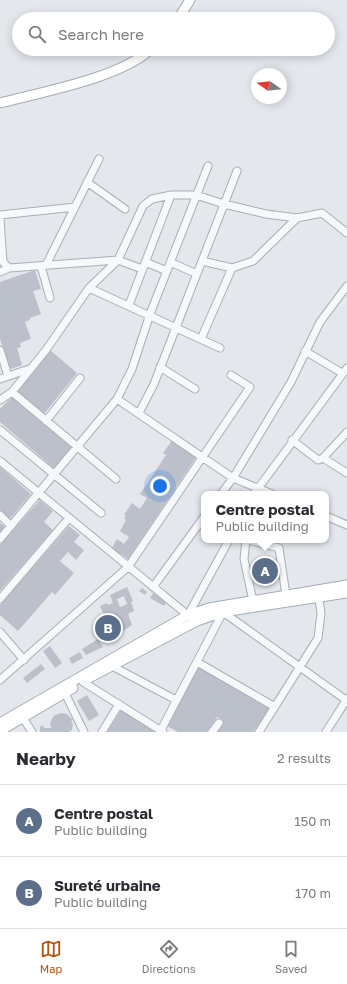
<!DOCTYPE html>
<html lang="en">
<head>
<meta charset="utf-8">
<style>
	:root { --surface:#fff; --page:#f7f7f7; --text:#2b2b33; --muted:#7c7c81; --line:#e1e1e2; --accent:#b45309 }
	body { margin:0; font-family:"Golos Text",sans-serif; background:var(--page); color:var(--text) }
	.compass { position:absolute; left:251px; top:68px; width:36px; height:36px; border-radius:50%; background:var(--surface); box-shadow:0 2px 10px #0003; rotate:284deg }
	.you { position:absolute; left:160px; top:486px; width:14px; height:14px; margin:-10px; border:3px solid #fff; border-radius:50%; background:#1a73e8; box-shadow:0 0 0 6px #1a73e833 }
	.badge { display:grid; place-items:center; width:26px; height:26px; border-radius:50%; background:var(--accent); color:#fff; font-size:13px; font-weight:700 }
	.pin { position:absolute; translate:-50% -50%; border:2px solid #fff; box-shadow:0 1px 4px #0006 }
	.popup { position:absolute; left:201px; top:491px; width:128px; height:52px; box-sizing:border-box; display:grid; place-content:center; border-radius:8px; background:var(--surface); filter:drop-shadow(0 1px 3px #0005); font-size:13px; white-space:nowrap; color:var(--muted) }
	.popup b { font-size:15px; color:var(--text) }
	.popup::after { content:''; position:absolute; left:50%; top:100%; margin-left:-8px; border:8px solid transparent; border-top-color:var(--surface) }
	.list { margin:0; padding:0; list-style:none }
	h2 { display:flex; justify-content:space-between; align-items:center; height:52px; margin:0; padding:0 16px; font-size:17px }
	h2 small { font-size:13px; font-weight:400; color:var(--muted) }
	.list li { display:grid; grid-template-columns:26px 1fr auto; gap:12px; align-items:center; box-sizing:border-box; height:72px; padding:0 16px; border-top:1px solid var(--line) }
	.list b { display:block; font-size:15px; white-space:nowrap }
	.list p { margin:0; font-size:13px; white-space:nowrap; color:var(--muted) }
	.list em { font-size:13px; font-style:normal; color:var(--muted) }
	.icon { flex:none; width:22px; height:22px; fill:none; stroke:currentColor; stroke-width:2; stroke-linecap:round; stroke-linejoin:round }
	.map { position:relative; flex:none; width:347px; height:732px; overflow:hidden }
	.search { position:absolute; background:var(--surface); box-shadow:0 2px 10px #0003; left:12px; right:12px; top:12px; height:44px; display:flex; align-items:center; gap:10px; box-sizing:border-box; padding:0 14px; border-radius:22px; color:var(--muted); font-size:15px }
	.sheet { height:196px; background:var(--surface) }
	nav { display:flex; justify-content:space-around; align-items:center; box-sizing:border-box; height:56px; border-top:1px solid var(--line); background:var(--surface); font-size:11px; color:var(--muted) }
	nav a { display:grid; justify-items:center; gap:2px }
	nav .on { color:var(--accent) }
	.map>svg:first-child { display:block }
</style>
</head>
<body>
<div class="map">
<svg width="347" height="732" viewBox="0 0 347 732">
	<rect width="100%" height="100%" fill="#e4e7ec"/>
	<path fill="#bbc0ca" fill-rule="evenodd" d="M 35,270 L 41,289 L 33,291 L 41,314 L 30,318 L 30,320 L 25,322 L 31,339 L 20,343 L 21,347 L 17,348 L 22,365 L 10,369 L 0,339 L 0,282 Z
		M 50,350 L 77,373 L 44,414 L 16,391 Z
		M 13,396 L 73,448 L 55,469 L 0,422 L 0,409 Z
		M 173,439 L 197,456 L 128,559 L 112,548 L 117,539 L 124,544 L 129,537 L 120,531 L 126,520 L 124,518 L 126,516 L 124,515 L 132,503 L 140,509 L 147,498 L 140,494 L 166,455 L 163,453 Z
		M 0,467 L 31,494 L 9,520 L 0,512 Z
		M 40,500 L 53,511 L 44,522 L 53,530 L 0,591 L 0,545 Z
		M 0,523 L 5,527 L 0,533 Z
		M 69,526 L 80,535 L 74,542 L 84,550 L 76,560 L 68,552 L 60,561 L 74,573 L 55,595 L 52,592 L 18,631 L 0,615 L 0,605 Z
		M 275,559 L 280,579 L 256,583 L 252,563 Z
		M 127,587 L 133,601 L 131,602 L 134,611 L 128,614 L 132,625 L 123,631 L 116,619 L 118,618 L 117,616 L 106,620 L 100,606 L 107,603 L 108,605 L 113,603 L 110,595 ZM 124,596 L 127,604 L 120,607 L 117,599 Z
		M 142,588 L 147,592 L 145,595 L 139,591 Z
		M 153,593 L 167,601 L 164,606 L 150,598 Z
		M 98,639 L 103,647 L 86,655 L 82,649 Z
		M 50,646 L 62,663 L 55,668 L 43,651 Z
		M 80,652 L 83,658 L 72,664 L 69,658 Z
		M 41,664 L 45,669 L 27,683 L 23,678 Z
		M 198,667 L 270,707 L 253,732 L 215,732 L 223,720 L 217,717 L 207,732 L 178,732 L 167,726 Z
		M 87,695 L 99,715 L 89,721 L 77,701 Z
		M 121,710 L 157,732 L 107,732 Z
		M 61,713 L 67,714 L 73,720 L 71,721 L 73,724 L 72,730 L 69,732 L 40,732 L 40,727 L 43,725 L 44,728 L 52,728 L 50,725 L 52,718 L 54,717 L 53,716 Z"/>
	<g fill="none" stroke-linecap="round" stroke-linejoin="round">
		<defs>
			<path id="minor" d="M 87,182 L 125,209
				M 0,215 L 75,207
				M 0,219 L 3,262 L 9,268 L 118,260 L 142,269
				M 202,261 L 232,268 L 253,261 L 297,218
				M 145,262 L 167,271
				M 170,262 L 197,274
				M 46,265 L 99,159
				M 41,266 L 50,298
				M 0,272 L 9,268
				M 89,288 L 220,348
				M 129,305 L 171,195
				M 201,339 L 232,268
				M 0,350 L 8,376
				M 305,351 L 342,373
				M 160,367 L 195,389
				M 0,379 L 29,369
				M 12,392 L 116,479
				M 117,399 L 233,478 L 272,494
				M 0,400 L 12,392 L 46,350 L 89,288 L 118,260 L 143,206 L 152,199 L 171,195 L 196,195 L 224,204 L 266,214 L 297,218 L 322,213 L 347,233
				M 139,413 L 154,384 L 237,171
				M 46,421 L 80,378
				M 0,430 L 101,513
				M 347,432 L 323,458 L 347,473
				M 292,440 L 318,460 L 323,458
				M 0,461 L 190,617
				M 221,494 L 233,478 L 291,382 L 320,322 L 347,286
				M 254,494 L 347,368
				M 0,515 L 11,526
				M 326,516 L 347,525
				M 0,539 L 117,399 L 132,369 L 150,314 L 208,166
				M 246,540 L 244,559 L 253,601
				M 249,540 L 279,548 L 286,595
				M 153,587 L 204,517
				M 0,599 L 69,518
				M 188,615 L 229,540
				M 0,632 L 24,660
				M 197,662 L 275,707
				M 112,666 L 176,700
				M 80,677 L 83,682 L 163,732
				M 0,680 L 128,567 L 250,387 L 231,375
				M 63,689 L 84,732
				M 23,718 L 32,732
				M 161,730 L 223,612 L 346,700
				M 102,732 L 119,704
				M 212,732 L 219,723
				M 259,732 L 318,638 L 321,613 L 318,592
				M 326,732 L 347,699"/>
			<path id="major" d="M 178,19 L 190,0
				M 0,103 C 42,92 120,78 151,49
				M 89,678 L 197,621 L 223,612 L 347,593
				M 0,723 L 188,615 L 209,608 L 347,585
				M 0,731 L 73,688"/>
		</defs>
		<use href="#minor" stroke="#a9aeb7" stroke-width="9"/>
		<use href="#major" stroke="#a3abb8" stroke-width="11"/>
		<use href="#minor" stroke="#f7f8fa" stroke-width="7"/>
		<use href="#major" stroke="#fff" stroke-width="9"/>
	</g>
</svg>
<svg class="compass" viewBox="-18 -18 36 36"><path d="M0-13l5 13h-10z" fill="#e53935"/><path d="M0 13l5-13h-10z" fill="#7c7c81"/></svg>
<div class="you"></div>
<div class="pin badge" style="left:265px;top:571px;background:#5c6f8a">A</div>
<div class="popup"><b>Centre postal</b>Public building</div>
<div class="pin badge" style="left:108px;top:628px;background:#5c6f8a">B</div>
<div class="search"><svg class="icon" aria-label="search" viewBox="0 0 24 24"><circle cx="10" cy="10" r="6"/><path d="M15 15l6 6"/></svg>Search here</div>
</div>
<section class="sheet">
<h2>Nearby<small>2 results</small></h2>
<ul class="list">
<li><span class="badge" style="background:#5c6f8a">A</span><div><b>Centre postal</b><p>Public building</p></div><em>150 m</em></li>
<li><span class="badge" style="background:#5c6f8a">B</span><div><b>Sureté urbaine</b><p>Public building</p></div><em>170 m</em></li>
</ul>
</section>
<nav>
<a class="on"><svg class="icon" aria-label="map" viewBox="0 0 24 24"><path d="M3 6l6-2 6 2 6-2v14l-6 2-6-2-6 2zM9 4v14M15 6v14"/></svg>Map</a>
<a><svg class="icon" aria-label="directions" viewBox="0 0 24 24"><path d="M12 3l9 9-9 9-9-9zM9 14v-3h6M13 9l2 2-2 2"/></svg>Directions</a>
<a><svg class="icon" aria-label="saved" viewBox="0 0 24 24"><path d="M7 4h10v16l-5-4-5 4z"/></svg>Saved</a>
</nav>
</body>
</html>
